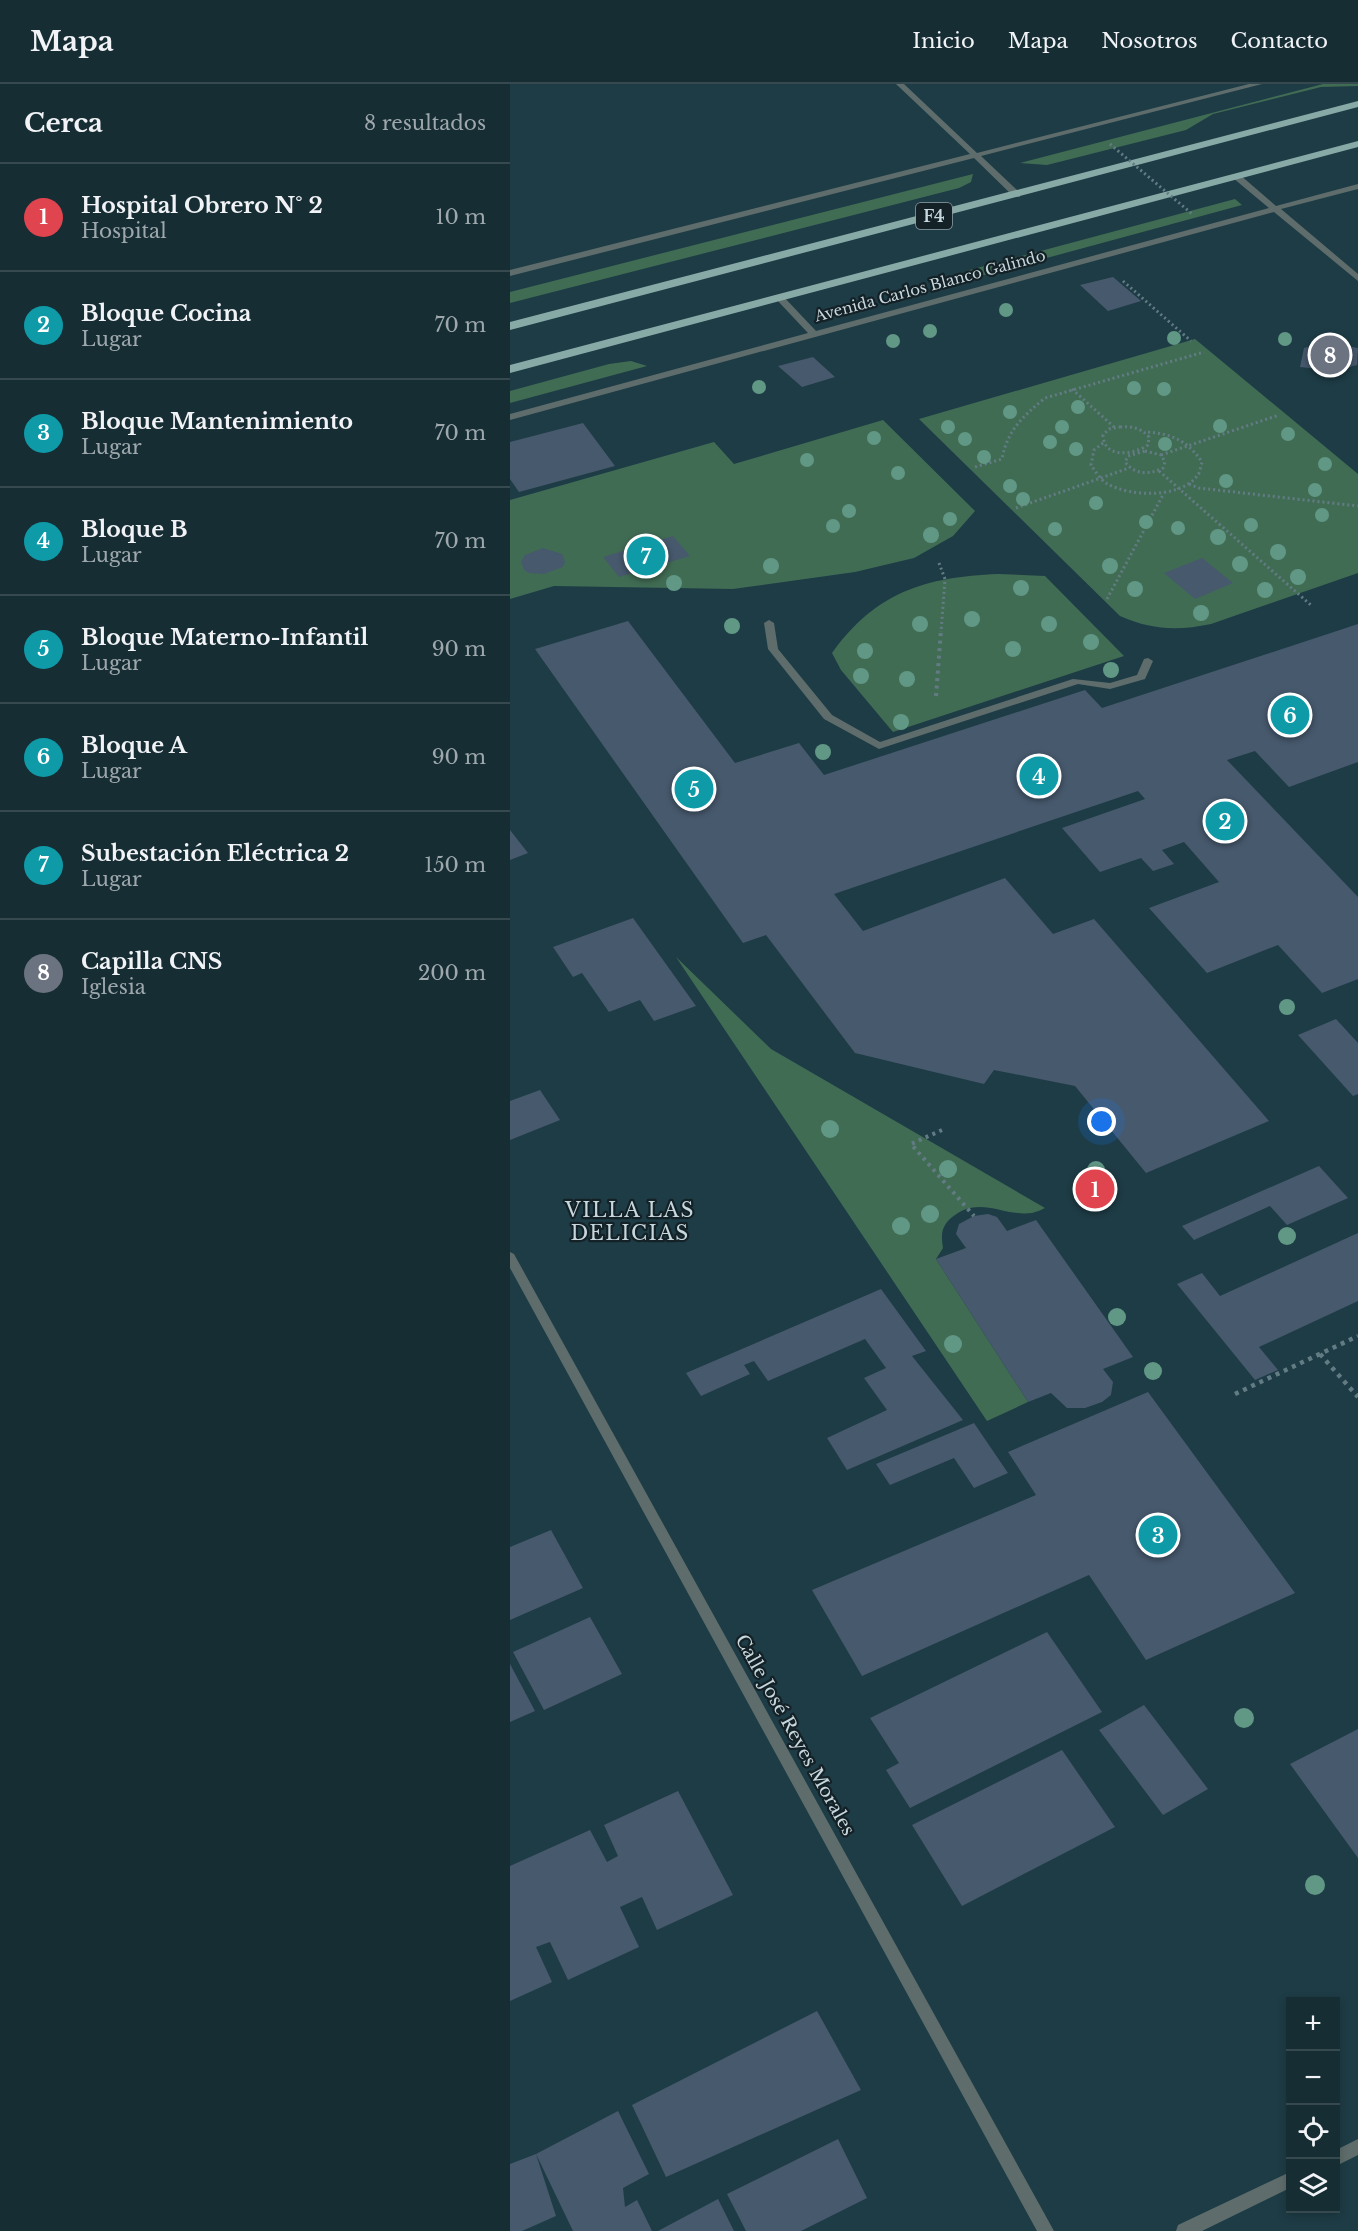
<!DOCTYPE html>
<html lang="es">
<head>
<meta charset="utf-8">
<style>
	:root { --surface:#162d34; --page:#1f353c; --text:#f1f3f6; --muted:#9ea8ac; --line:#35494f; --accent:#8bbbb9 }
	body { margin:0; font-family:"Libre Baskerville",serif; background:var(--page); color:var(--text) }
	.controls { position:absolute; right:18px; bottom:18px; display:grid; overflow:hidden; border-radius:0px; box-shadow:0 3px 9px #0003 }
	.controls button { width:54px; height:54px; display:grid; place-items:center; padding:0; border:0; border-bottom:2px solid var(--line); background:var(--surface); color:var(--text); font:30px sans-serif }
	.you { position:absolute; left:592px; top:1038px; width:21px; height:21px; margin:-15px; border:4px solid #fff; border-radius:50%; background:#1a73e8; box-shadow:0 0 0 9px #1a73e833 }
	.badge { display:grid; place-items:center; width:39px; height:39px; border-radius:50%; background:var(--accent); color:#fff; font-size:20px; font-weight:700 }
	.pin { position:absolute; translate:-50% -50%; border:3px solid #fff; box-shadow:0 2px 6px #0006 }
	.list { margin:0; padding:0; list-style:none }
	h2 { display:flex; justify-content:space-between; align-items:center; height:78px; margin:0; padding:0 24px; font-size:26px }
	h2 small { font-size:20px; font-weight:400; color:var(--muted) }
	.list li { display:grid; grid-template-columns:39px 1fr auto; gap:18px; align-items:center; box-sizing:border-box; height:108px; padding:0 24px; border-top:2px solid var(--line) }
	.list b { display:block; font-size:22px; white-space:nowrap }
	.list p { margin:0; font-size:20px; white-space:nowrap; color:var(--muted) }
	.list em { font-size:20px; font-style:normal; color:var(--muted) }
	.icon { flex:none; width:33px; height:33px; fill:none; stroke:currentColor; stroke-width:2; stroke-linecap:round; stroke-linejoin:round }
	.map { position:relative; flex:none; width:848px; height:2147px; overflow:hidden }
	header { display:flex; align-items:center; gap:36px; box-sizing:border-box; height:84px; padding:0 30px; background:var(--surface); border-bottom:2px solid var(--line) }
	header strong { font-size:28px }
	nav { display:flex; gap:33px; margin-inline-start:auto; font-size:21px }
	main { display:flex }
	aside { flex:1; background:var(--surface) }
	.map>svg:first-child { display:block }
</style>
</head>
<body>
<header>
<strong>Mapa</strong>
<nav><a>Inicio</a><a>Mapa</a><a>Nosotros</a><a>Contacto</a></nav>
</header>
<main>
<aside>
<h2>Cerca<small>8 resultados</small></h2>
<ul class="list">
<li><span class="badge" style="background:#e0444e">1</span><div><b>Hospital Obrero N° 2</b><p>Hospital</p></div><em>10 m</em></li>
<li><span class="badge" style="background:#0f9aa8">2</span><div><b>Bloque Cocina</b><p>Lugar</p></div><em>70 m</em></li>
<li><span class="badge" style="background:#0f9aa8">3</span><div><b>Bloque Mantenimiento</b><p>Lugar</p></div><em>70 m</em></li>
<li><span class="badge" style="background:#0f9aa8">4</span><div><b>Bloque B</b><p>Lugar</p></div><em>70 m</em></li>
<li><span class="badge" style="background:#0f9aa8">5</span><div><b>Bloque Materno-Infantil</b><p>Lugar</p></div><em>90 m</em></li>
<li><span class="badge" style="background:#0f9aa8">6</span><div><b>Bloque A</b><p>Lugar</p></div><em>90 m</em></li>
<li><span class="badge" style="background:#0f9aa8">7</span><div><b>Subestación Eléctrica 2</b><p>Lugar</p></div><em>150 m</em></li>
<li><span class="badge" style="background:#6b7280">8</span><div><b>Capilla CNS</b><p>Iglesia</p></div><em>200 m</em></li>
</ul>
</aside>
<div class="map">
<svg width="848" height="2147" viewBox="0 0 848 2147">
	<rect width="100%" height="100%" fill="#1e3c46"/>
	<path fill="#416c54" d="M 813,0 L 848,0 L 848,2 L 811,3 L 703,30 L 676,46 L 537,81 L 510,79 Z
		M 463,90 L 461,98 L 449,104 L 0,219 L 0,208 Z
		M 725,115 L 732,121 L 463,194 L 456,187 Z
		M 685,255 L 848,390 L 848,489 L 701,540 C 667,547 642,546 610,532 L 409,335 Z
		M 121,277 L 137,282 L 0,319 L 0,307 L 99,280 Z
		M 373,336 L 465,427 L 443,452 L 404,474 L 345,488 L 223,505 L 44,502 L 0,515 L 0,416 L 204,358 L 224,380 Z
		M 488,490 L 535,492 L 614,572 L 383,648 L 331,586 L 322,569 C 366,508 415,493 488,490 Z
		M 166,873 L 261,965 L 535,1124 C 531,1126 526,1128 522,1129 C 493,1133 469,1110 441,1134 C 431,1143 431,1151 433,1164 L 426,1175 L 518,1318 L 477,1337 Z"/>
	<path fill="#47596d" d="M 603,193 L 631,217 L 598,227 L 570,201 Z
		M 817,258 L 848,264 L 847,281 L 826,287 L 790,283 L 794,264 Z
		M 303,273 L 325,293 L 292,303 L 268,282 Z
		M 73,339 L 105,382 L 9,408 L 0,395 L 0,358 Z
		M 163,452 L 180,472 L 109,493 L 93,473 Z
		M 33,464 L 52,470 L 55,478 L 53,483 L 34,490 L 19,489 L 14,486 L 11,478 L 15,471 Z
		M 692,474 L 723,499 L 685,515 L 654,489 Z
		M 118,537 L 225,679 L 289,659 L 314,691 L 575,606 L 592,624 L 848,540 L 848,678 L 779,703 L 745,667 L 717,676 L 848,813 L 848,895 L 812,909 L 768,861 L 697,889 L 639,824 L 709,798 L 674,758 L 652,766 L 664,780 L 643,787 L 631,774 L 590,788 L 552,744 L 635,715 L 628,707 L 324,810 L 353,847 L 495,794 L 543,850 L 584,835 L 759,1037 L 636,1089 L 565,1002 L 484,986 L 474,1000 L 345,969 L 256,851 L 233,859 L 25,565 Z
		M 0,746 L 18,769 L 0,776 Z
		M 123,834 L 186,922 L 144,937 L 130,916 L 99,928 L 72,889 L 63,893 L 43,863 Z
		M 826,935 L 848,959 L 848,1010 L 843,1012 L 788,951 Z
		M 30,1006 L 50,1036 L 0,1056 L 0,1017 Z
		M 809,1082 L 838,1114 L 777,1141 L 760,1122 L 684,1156 L 672,1142 Z
		M 478,1130 L 487,1133 L 497,1147 L 526,1136 L 623,1273 L 593,1285 L 603,1298 L 601,1311 L 592,1318 L 575,1324 L 557,1324 L 541,1309 L 518,1318 L 426,1175 L 456,1164 L 446,1150 L 449,1140 L 464,1132 Z
		M 848,1149 L 848,1217 L 749,1263 L 768,1286 L 745,1296 L 667,1200 L 692,1189 L 710,1212 Z
		M 371,1205 L 416,1267 L 402,1272 L 453,1336 L 337,1386 L 317,1354 L 377,1326 L 354,1294 L 376,1284 L 355,1255 L 258,1297 L 244,1277 L 234,1281 L 240,1290 L 191,1312 L 176,1289 Z
		M 638,1308 L 785,1509 L 636,1576 L 579,1491 L 352,1592 L 302,1506 L 526,1411 L 498,1368 Z
		M 464,1339 L 498,1389 L 464,1404 L 444,1374 L 380,1401 L 366,1380 Z
		M 41,1446 L 73,1504 L 0,1536 L 0,1463 Z
		M 80,1533 L 112,1590 L 34,1626 L 3,1568 Z
		M 537,1548 L 592,1628 L 400,1724 L 376,1686 L 389,1679 L 360,1634 Z
		M 0,1580 L 25,1627 L 0,1638 Z
		M 634,1621 L 698,1705 L 653,1731 L 589,1646 Z
		M 848,1645 L 848,1774 L 780,1680 Z
		M 552,1666 L 605,1743 L 452,1822 L 402,1741 Z
		M 168,1707 L 223,1811 L 147,1846 L 132,1813 L 110,1823 L 129,1863 L 58,1896 L 40,1858 L 26,1863 L 42,1898 L 0,1917 L 0,1782 L 80,1746 L 97,1778 L 108,1772 L 94,1741 Z
		M 307,1927 L 351,2006 L 156,2093 L 122,2021 Z
		M 108,2027 L 139,2090 L 113,2104 L 115,2123 L 127,2116 L 142,2147 L 63,2147 L 26,2070 Z
		M 328,2055 L 357,2114 L 291,2147 L 236,2147 L 217,2110 Z
		M 26,2070 L 46,2132 L 12,2147 L 0,2147 L 0,2080 Z
		M 208,2115 L 224,2147 L 148,2147 Z"/>
	<g fill="none" stroke-linecap="round" stroke-linejoin="round">
		<path stroke="#637c84" stroke-width="3" stroke-dasharray="2 3" stroke-linecap="butt" d="M 613,197 L 681,257
			M 562,305 L 604,343
			M 610,343 C 622,342 631,344 639,353 L 638,361 C 623,371 594,375 593,351 L 599,345 Z
			M 593,359 L 584,366 L 581,381 C 585,387 590,395 596,399 C 619,413 670,415 688,391 C 690,388 691,382 692,378 C 678,357 661,349 635,348
			M 635,367 L 651,371 L 655,378 L 653,384 C 639,391 625,391 615,378 L 618,372 Z
			M 651,371 L 769,331
			M 465,383 L 492,375 C 497,347 513,332 535,314 L 694,268
			M 649,387 L 802,522
			M 679,400 L 689,404 L 848,422
			M 506,424 L 619,384
			M 429,479 L 435,495 L 431,548
			M 597,515 L 654,409"/>
		<path stroke="#637c84" stroke-width="4" stroke-dasharray="3 4.5" stroke-linecap="butt" d="M 426,612 L 431,546
			M 432,1046 L 401,1060 L 464,1132"/>
		<path stroke="#637c84" stroke-width="4.5" stroke-dasharray="4 5" stroke-linecap="butt" d="M 810,1270 L 848,1313
			M 725,1310 L 848,1252"/>
		<path fill="#5e6d6b" fill-rule="evenodd" d="M 259,536 L 264,539 L 268,565 L 322,631 L 370,658 L 563,595 L 600,599 L 627,591 L 634,575 L 638,574 L 643,577 L 635,595 L 600,605 L 568,600 L 369,665 L 314,635 L 258,565 L 254,539 Z"/>
		<path fill="#5e6d6b" fill-rule="evenodd" d="M 386,0 L 394,0 L 467,69 L 739,0 L 752,0 L 471,72 L 510,109 L 510,113 L 504,113 L 464,74 L 0,192 L 0,186 L 460,70 Z
			M 723,90 L 729,90 L 766,122 L 848,100 L 848,105 L 771,125 L 848,190 L 848,197 L 764,128 L 0,336 L 0,330 L 298,249 L 266,215 L 266,211 L 272,211 L 306,247 L 759,124 L 723,94 Z
			M 0,1168 L 4,1170 L 544,2147 L 527,2147 L 0,1184 Z
			M 848,2055 L 848,2071 L 826,2082 L 826,2066 Z
			M 780,2088 L 780,2104 L 692,2147 L 666,2147 L 668,2141 Z"/>
		<path fill="#88aaa7" fill-rule="evenodd" d="M 848,17 L 848,23 L 0,246 L 0,238 Z
			M 848,57 L 848,63 L 0,289 L 0,281 Z"/>
		<path stroke="#637c84" stroke-width="3" stroke-dasharray="2 3" stroke-linecap="butt" d="M 600,60 L 682,130"/>
	</g>
	<g fill="#619885">
		<circle cx="496" cy="226" r="7"/>
		<circle cx="420" cy="247" r="7"/>
		<circle cx="664" cy="254" r="7"/>
		<circle cx="775" cy="255" r="7"/>
		<circle cx="383" cy="257" r="7"/>
		<circle cx="249" cy="303" r="7"/>
		<circle cx="624" cy="304" r="7"/>
		<circle cx="654" cy="305" r="7"/>
		<circle cx="568" cy="323" r="7"/>
		<circle cx="500" cy="328" r="7"/>
		<circle cx="710" cy="342" r="7"/>
		<circle cx="438" cy="343" r="7"/>
		<circle cx="552" cy="343" r="7"/>
		<circle cx="778" cy="350" r="7"/>
		<circle cx="364" cy="354" r="7"/>
		<circle cx="455" cy="355" r="7"/>
		<circle cx="540" cy="358" r="7"/>
		<circle cx="655" cy="360" r="7"/>
		<circle cx="566" cy="365" r="7"/>
		<circle cx="474" cy="373" r="7"/>
		<circle cx="297" cy="376" r="7"/>
		<circle cx="815" cy="380" r="7"/>
		<circle cx="388" cy="389" r="7"/>
		<circle cx="716" cy="397" r="7"/>
		<circle cx="500" cy="402" r="7"/>
		<circle cx="805" cy="406" r="7"/>
		<circle cx="513" cy="415" r="7"/>
		<circle cx="586" cy="419" r="7"/>
		<circle cx="339" cy="427" r="7"/>
		<circle cx="812" cy="431" r="7"/>
		<circle cx="440" cy="435" r="7"/>
		<circle cx="636" cy="438" r="7"/>
		<circle cx="741" cy="441" r="7"/>
		<circle cx="323" cy="442" r="7"/>
		<circle cx="668" cy="444" r="7"/>
		<circle cx="545" cy="445" r="7"/>
		<circle cx="421" cy="451" r="8"/>
		<circle cx="708" cy="453" r="8"/>
		<circle cx="768" cy="468" r="8"/>
		<circle cx="730" cy="480" r="8"/>
		<circle cx="261" cy="482" r="8"/>
		<circle cx="600" cy="482" r="8"/>
		<circle cx="788" cy="493" r="8"/>
		<circle cx="164" cy="499" r="8"/>
		<circle cx="511" cy="504" r="8"/>
		<circle cx="625" cy="505" r="8"/>
		<circle cx="755" cy="506" r="8"/>
		<circle cx="691" cy="529" r="8"/>
		<circle cx="462" cy="535" r="8"/>
		<circle cx="410" cy="540" r="8"/>
		<circle cx="539" cy="540" r="8"/>
		<circle cx="222" cy="542" r="8"/>
		<circle cx="581" cy="558" r="8"/>
		<circle cx="503" cy="565" r="8"/>
		<circle cx="355" cy="567" r="8"/>
		<circle cx="601" cy="586" r="8"/>
		<circle cx="351" cy="592" r="8"/>
		<circle cx="397" cy="595" r="8"/>
		<circle cx="391" cy="638" r="8"/>
		<circle cx="313" cy="668" r="8"/>
		<circle cx="777" cy="923" r="8"/>
		<circle cx="320" cy="1045" r="9"/>
		<circle cx="438" cy="1085" r="9"/>
		<circle cx="586" cy="1086" r="9"/>
		<circle cx="420" cy="1130" r="9"/>
		<circle cx="391" cy="1142" r="9"/>
		<circle cx="777" cy="1152" r="9"/>
		<circle cx="607" cy="1233" r="9"/>
		<circle cx="443" cy="1260" r="9"/>
		<circle cx="643" cy="1287" r="9"/>
		<circle cx="734" cy="1634" r="10"/>
		<circle cx="805" cy="1801" r="10"/>
	</g>
	<g text-anchor="middle" stroke-width="4.5" stroke-linejoin="round" paint-order="stroke">
		<g font-size="15" fill="#c6d7dd" stroke="#142126">
			<text transform="translate(420 202) rotate(-15)" y="5">Avenida Carlos Blanco Galindo</text>
		</g>
		<rect fill="#142126" stroke="#91a0a6" stroke-width="1.5" x="406" y="119" width="36" height="26" rx="4.5"/>
		<g font-size="16" font-weight="bold" fill="#c6d7dd">
			<text x="424" y="138">F4</text>
		</g>
		<g font-size="18" fill="#c6d7dd" stroke="#142126">
			<text transform="translate(285 1651) rotate(61)" y="6">Calle José Reyes Morales</text>
		</g>
		<g font-size="20" letter-spacing="1.5" fill="#c6d7dd" stroke="#142126">
			<text x="120" y="1133">VILLA LAS<tspan x="120" dy="23">DELICIAS</tspan></text>
		</g>
	</g>
</svg>
<div class="controls">
<button>+</button>
<button>−</button>
<button><svg class="icon" aria-label="locate" viewBox="0 0 24 24"><circle cx="12" cy="12" r="6"/><path d="M12 2v4M12 18v4M2 12h4M18 12h4"/></svg></button>
<button><svg class="icon" aria-label="layers" viewBox="0 0 24 24"><path d="M12 4l9 5-9 5-9-5zM3 14l9 5 9-5"/></svg></button>
</div>
<div class="you"></div>
<div class="pin badge" style="left:585px;top:1105px;background:#e0444e">1</div>
<div class="pin badge" style="left:715px;top:737px;background:#0f9aa8">2</div>
<div class="pin badge" style="left:648px;top:1451px;background:#0f9aa8">3</div>
<div class="pin badge" style="left:529px;top:692px;background:#0f9aa8">4</div>
<div class="pin badge" style="left:184px;top:705px;background:#0f9aa8">5</div>
<div class="pin badge" style="left:780px;top:631px;background:#0f9aa8">6</div>
<div class="pin badge" style="left:136px;top:472px;background:#0f9aa8">7</div>
<div class="pin badge" style="left:820px;top:271px;background:#6b7280">8</div>
</div>
</main>
</body>
</html>
